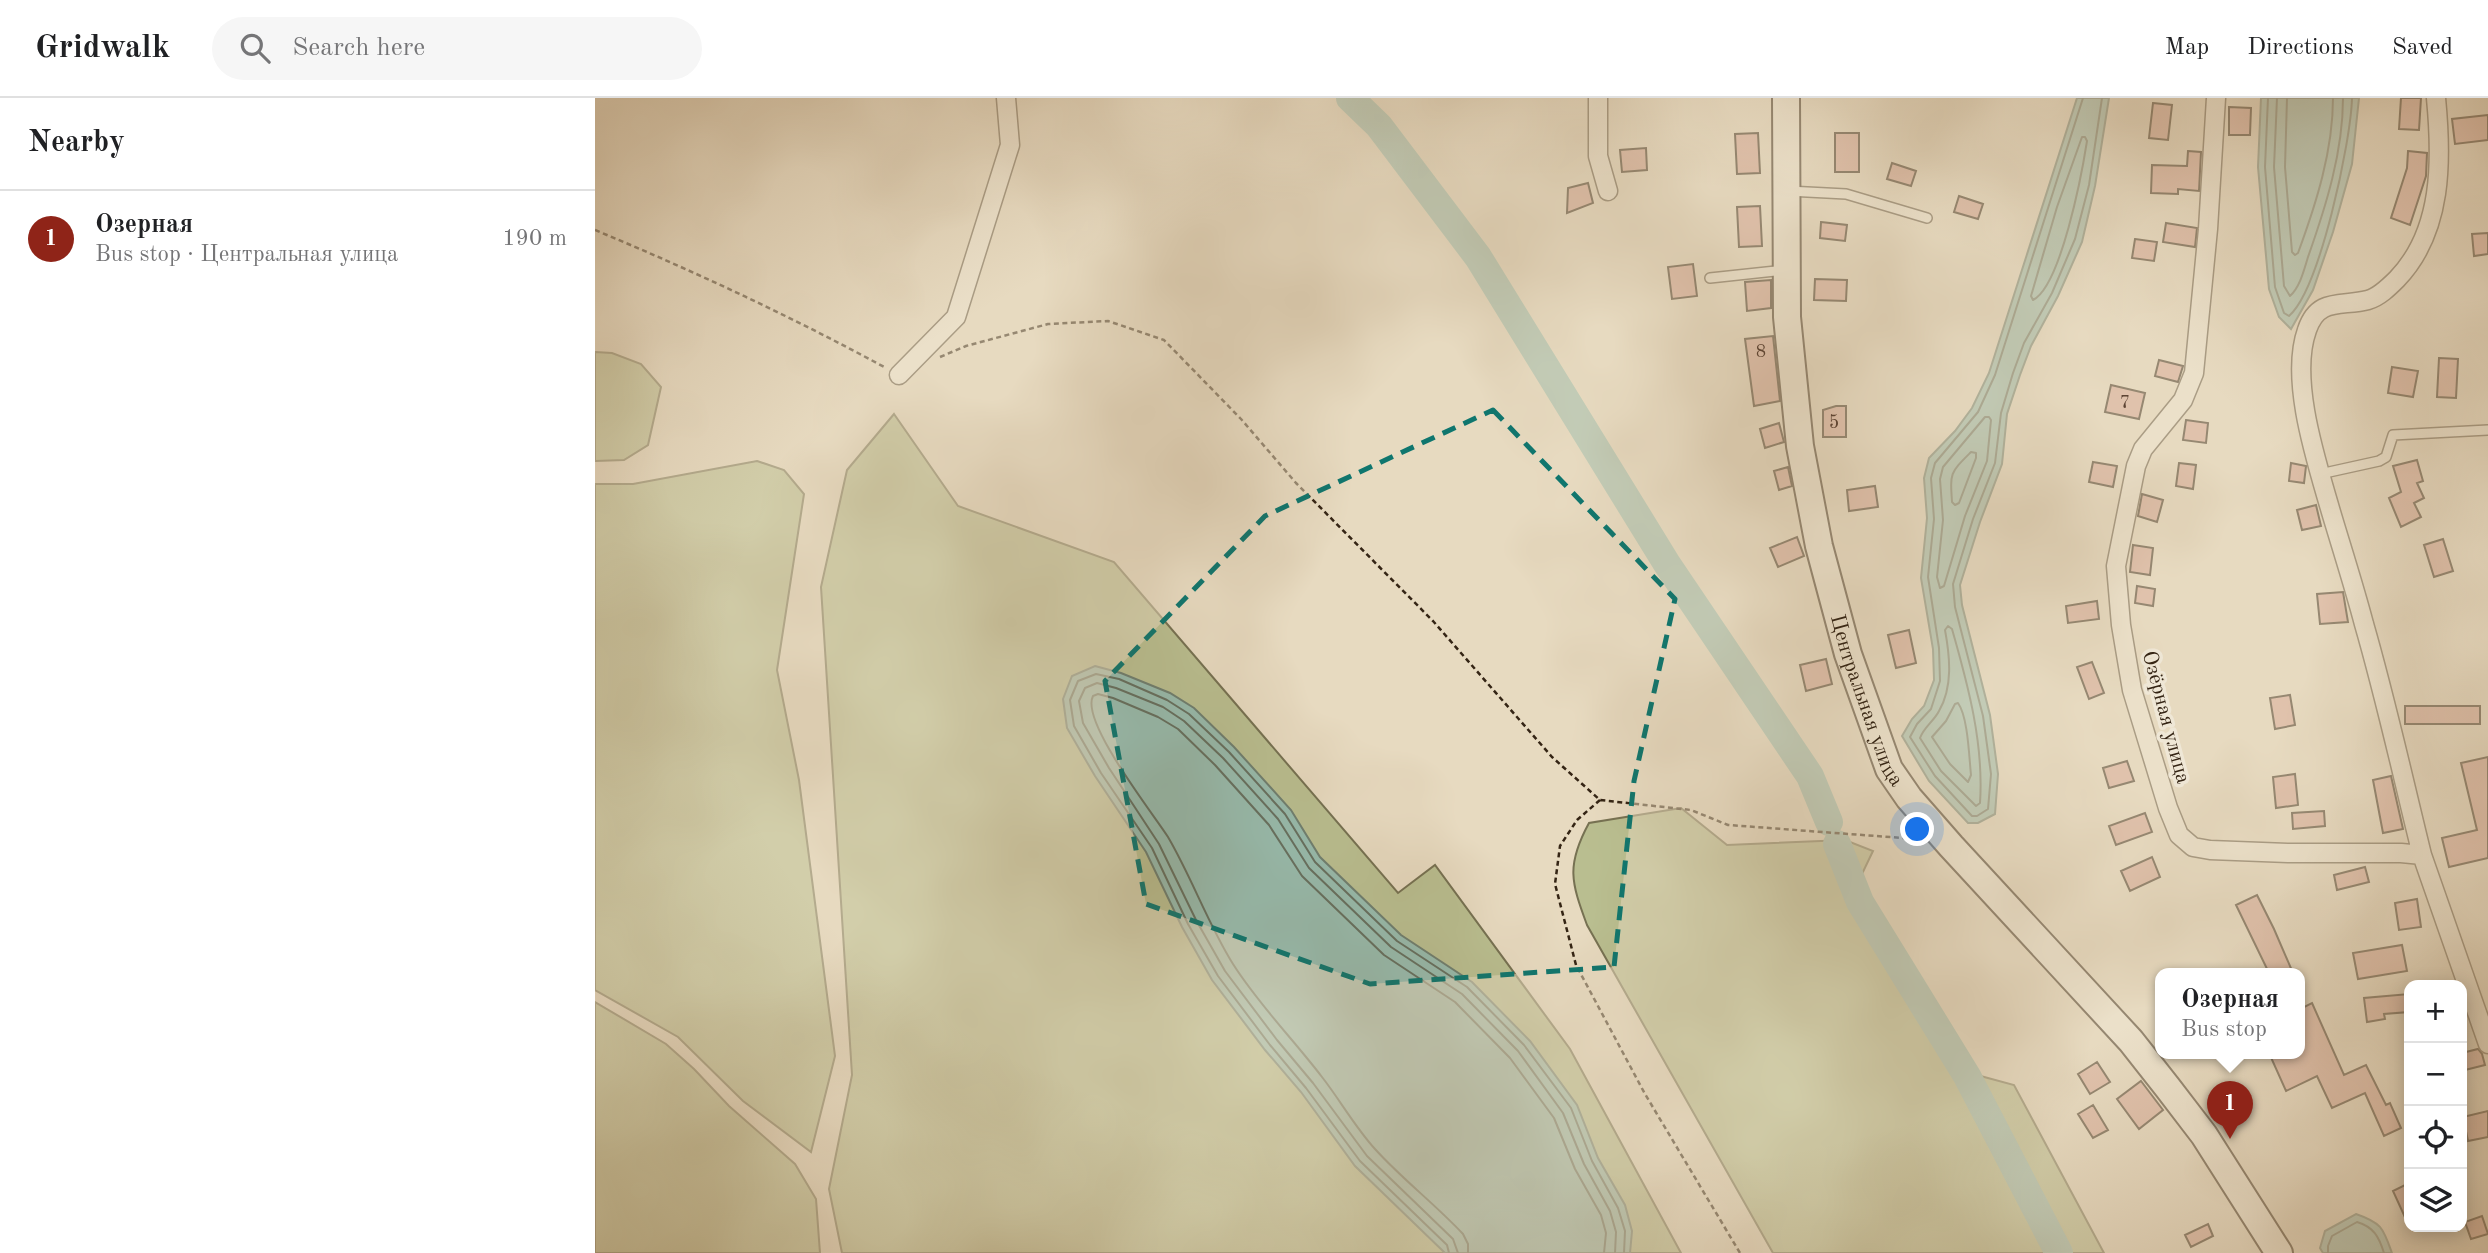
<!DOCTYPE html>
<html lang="en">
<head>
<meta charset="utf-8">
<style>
	:root { --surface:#fff; --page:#f6f6f6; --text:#202124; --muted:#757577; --line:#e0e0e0; --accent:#8f2418 }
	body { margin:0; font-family:"Old Standard TT",serif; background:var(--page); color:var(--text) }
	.controls { position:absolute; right:21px; bottom:21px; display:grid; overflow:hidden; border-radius:14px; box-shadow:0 4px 18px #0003 }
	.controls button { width:63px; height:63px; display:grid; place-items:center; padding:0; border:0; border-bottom:2px solid var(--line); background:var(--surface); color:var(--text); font:35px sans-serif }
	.you { position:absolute; left:1323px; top:732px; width:24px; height:24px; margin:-18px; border:5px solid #fff; border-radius:50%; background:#1a73e8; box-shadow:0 0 0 10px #1a73e833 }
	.badge { display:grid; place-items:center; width:46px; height:46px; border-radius:50%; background:var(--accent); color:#fff; font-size:23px; font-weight:700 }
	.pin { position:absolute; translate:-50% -58px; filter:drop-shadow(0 2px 4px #0008) }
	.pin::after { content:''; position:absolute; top:37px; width:24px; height:21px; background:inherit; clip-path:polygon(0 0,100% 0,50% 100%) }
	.popup { position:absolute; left:1560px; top:870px; width:150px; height:91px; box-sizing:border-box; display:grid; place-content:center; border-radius:14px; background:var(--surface); filter:drop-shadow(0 2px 5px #0005); font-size:23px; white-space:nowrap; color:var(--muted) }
	.popup b { font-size:26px; color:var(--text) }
	.popup::after { content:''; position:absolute; left:50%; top:100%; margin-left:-14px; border:14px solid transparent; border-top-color:var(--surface) }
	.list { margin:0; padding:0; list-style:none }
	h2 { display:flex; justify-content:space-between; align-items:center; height:91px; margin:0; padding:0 28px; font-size:30px }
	h2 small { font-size:23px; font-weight:400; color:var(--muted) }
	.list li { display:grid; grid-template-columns:46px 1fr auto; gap:21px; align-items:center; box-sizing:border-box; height:98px; padding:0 28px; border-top:2px solid var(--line) }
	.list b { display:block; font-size:26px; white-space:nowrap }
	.list p { margin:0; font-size:23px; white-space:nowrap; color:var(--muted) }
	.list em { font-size:23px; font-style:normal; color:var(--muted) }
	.icon { flex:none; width:38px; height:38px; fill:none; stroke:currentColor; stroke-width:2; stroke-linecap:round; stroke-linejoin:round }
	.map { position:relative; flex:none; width:1893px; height:1155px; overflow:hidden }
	header { display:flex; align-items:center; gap:42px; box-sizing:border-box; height:98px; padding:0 35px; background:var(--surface); border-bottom:2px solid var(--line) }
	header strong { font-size:33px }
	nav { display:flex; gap:38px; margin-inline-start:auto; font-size:24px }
	.search { width:490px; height:63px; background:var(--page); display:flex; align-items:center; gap:18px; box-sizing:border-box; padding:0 24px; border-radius:38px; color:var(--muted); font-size:26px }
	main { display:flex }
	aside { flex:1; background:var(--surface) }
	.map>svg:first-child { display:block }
</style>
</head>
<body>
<header>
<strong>Gridwalk</strong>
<div class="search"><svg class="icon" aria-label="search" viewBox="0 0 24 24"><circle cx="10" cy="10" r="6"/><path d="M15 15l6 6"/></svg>Search here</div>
<nav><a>Map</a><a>Directions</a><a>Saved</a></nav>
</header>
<main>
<aside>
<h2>Nearby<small></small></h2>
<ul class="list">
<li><span class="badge">1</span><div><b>Озерная</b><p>Bus stop · Центральная улица</p></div><em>190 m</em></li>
</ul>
</aside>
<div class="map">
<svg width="1893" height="1155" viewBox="0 0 1893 1155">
	<rect width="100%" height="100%" fill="#e7dac0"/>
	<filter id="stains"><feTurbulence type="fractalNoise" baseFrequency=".00286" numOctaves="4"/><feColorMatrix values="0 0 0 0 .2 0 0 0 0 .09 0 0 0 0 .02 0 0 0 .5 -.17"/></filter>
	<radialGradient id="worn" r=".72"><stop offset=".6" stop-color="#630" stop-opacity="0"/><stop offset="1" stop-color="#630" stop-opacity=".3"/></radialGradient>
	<path fill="#b9be90" stroke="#767152" stroke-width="2" d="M 0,254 L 17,255 L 46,266 L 66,289 L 53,347 L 29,362 L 0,363 Z
		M 299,316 L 363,408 L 519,464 L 803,795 L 840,767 L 975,951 L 1086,1155 L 247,1155 L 234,1091 L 257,977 L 226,489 L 252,372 Z
		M 162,363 L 189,372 L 209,396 L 182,572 L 204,682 L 240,958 L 216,1054 L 148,1003 L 83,939 L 0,892 L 0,386 L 38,386 Z
		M 1086,710 L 1132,747 L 1250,742 L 1278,753 L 1254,803 L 1290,867 L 1371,974 L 1419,987 L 1509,1155 L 1178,1155 L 992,827 C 976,784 971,767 994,725 Z
		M 0,904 L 71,946 L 99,971 L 134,1008 L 200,1066 L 221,1101 L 225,1155 L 0,1155 Z"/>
	<path fill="#97bbad" stroke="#6f7f70" stroke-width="2" d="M 1482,0 L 1514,0 L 1500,88 L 1487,144 L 1463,198 L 1436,248 L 1425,277 L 1412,316 L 1407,366 L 1385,424 L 1365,487 L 1367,507 L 1395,617 L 1403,676 L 1400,716 L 1383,725 L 1373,725 L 1334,683 L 1307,638 L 1317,621 L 1329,608 L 1339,582 L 1338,551 L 1326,480 L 1332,420 L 1329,380 L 1334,360 L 1360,333 L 1377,310 L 1394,275 Z
		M 1666,0 L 1764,0 L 1757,66 L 1738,134 L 1718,192 L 1696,231 L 1684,219 L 1674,191 L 1663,69 Z
		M 500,568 L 526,575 L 575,595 L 599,610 L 639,649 L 696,712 L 725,759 L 806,837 L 877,884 L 935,943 L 982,1007 L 1003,1060 L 1030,1107 L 1037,1133 L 1035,1155 L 850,1155 L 760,1068 L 706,994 L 670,952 L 617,882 L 587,829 L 551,754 L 500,678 L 472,630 L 468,601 L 477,578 Z
		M 1761,1116 C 1787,1125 1788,1130 1797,1155 L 1728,1155 L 1725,1150 L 1730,1133 Z"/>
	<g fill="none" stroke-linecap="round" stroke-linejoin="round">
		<path stroke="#667060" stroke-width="2" d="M 1488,0 L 1400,277 L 1383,314 L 1340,365 L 1336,380 L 1339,421 L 1333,479 L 1344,550 L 1345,583 L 1336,611 L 1322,626 L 1315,639 L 1340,678 L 1377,718 L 1382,718 L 1393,711 L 1396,676 L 1388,618 L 1360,509 L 1358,486 L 1378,421 L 1400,365 L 1406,315 L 1418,275 L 1429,245 L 1457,195 L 1480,141 L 1494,87 L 1507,0
			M 1673,0 L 1670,69 L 1680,189 L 1689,215 L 1694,218 C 1725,191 1756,43 1757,0
			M 1682,0 L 1679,69 L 1689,188 L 1695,198 C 1705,189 1709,172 1713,159 C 1731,108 1748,54 1748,0
			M 1692,0 L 1690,69 L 1697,154 L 1700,157 L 1703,155 C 1721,106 1738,53 1738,0
			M 1487,39 L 1490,39 L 1492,43 C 1487,75 1466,188 1438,202 L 1436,198 L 1462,109 Z
			M 1390,319 L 1394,319 L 1396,322 L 1392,363 L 1370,418 L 1349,488 L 1345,490 L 1342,479 L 1348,422 L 1345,381 L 1348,369 Z
			M 1376,354 L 1381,355 L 1381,360 L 1364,405 L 1360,407 L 1357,404 C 1355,374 1355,375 1376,354 Z
			M 1353,528 L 1357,531 C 1373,587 1389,646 1385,705 L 1381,708 L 1346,673 L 1325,640 C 1329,629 1339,623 1344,613 C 1358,589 1355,559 1350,532 Z
			M 1363,605 C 1373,619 1374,658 1376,677 L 1373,684 L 1355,666 L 1337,639 L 1351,623 L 1360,606 Z
			M 854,1155 L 852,1147 L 765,1063 L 711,990 L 675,947 L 623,878 L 593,826 L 557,750 L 506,675 L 479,628 L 475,602 L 483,583 L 501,576 L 524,581 L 572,602 L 594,616 L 634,654 L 690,716 L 720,764 L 802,843 L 872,889 L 929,947 L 976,1010 L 997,1063 L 1023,1110 L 1030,1133 L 1029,1155
			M 863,1155 L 858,1141 L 772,1058 L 718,985 L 682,942 L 630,873 L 601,822 L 564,746 L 514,670 L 488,625 L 484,603 L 490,590 L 502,585 L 521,590 L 568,609 L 589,623 L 628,660 L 683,721 L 714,770 L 796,849 L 867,896 L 923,953 L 968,1015 L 989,1066 L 1015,1113 L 1021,1134 L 1020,1155
			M 873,1155 L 873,1146 L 868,1136 C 840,1106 807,1081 780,1051 C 760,1029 745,1002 727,979 C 698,941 664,907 638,866 C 613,826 597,780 573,739 C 557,714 485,623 498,598 L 503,596 L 518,600 L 563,619 L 583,631 L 620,667 L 674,727 L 707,778 L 789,857 L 860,904 L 915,960 L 959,1020 L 980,1071 L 1006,1117 L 1011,1135 L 1009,1155
			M 1733,1155 L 1733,1148 L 1737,1138 L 1762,1124 C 1779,1129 1784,1139 1789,1155"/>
		<path stroke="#97bbad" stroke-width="28" d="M 755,0 L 784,28 L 883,159 L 1072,466 L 1215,678 L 1234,724
			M 1242,746 L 1265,804 L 1372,978 L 1464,1155"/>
	</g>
	<path fill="#d7a594" stroke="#342414" stroke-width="2" d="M 1806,0 L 1826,0 L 1824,32 L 1804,31 Z
		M 1558,5 L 1577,7 L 1573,42 L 1554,40 Z
		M 1634,9 L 1656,10 L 1655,37 L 1634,37 Z
		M 1893,17 L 1893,42 L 1860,46 L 1857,21 Z
		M 1163,35 L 1165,75 L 1142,76 L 1140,36 Z
		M 1240,35 L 1264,35 L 1264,74 L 1240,74 Z
		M 1051,50 L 1052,72 L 1027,74 L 1025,52 Z
		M 1593,53 L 1606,54 L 1604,93 L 1583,91 L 1583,96 L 1556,95 L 1557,67 L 1592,68 Z
		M 1813,53 L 1832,55 L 1831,78 L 1815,127 L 1796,120 L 1812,70 Z
		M 1297,65 L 1321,73 L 1316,88 L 1292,81 Z
		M 993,85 L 998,105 L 972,115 L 973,90 Z
		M 1364,98 L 1388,106 L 1383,121 L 1359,114 Z
		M 1165,108 L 1167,148 L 1144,149 L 1142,109 Z
		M 1226,124 L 1252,127 L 1250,143 L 1225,140 Z
		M 1571,125 L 1602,130 L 1600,149 L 1568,144 Z
		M 1893,135 L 1893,156 L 1879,158 L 1877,136 Z
		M 1540,141 L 1562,144 L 1559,163 L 1537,160 Z
		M 1098,166 L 1102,198 L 1077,201 L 1073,169 Z
		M 1220,181 L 1252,182 L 1251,203 L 1219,202 Z
		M 1176,182 L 1176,210 L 1152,213 L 1150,184 Z
		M 1178,238 L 1185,303 L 1159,308 L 1150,241 Z
		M 1844,260 L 1863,261 L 1861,300 L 1842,299 Z
		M 1564,262 L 1588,268 L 1583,284 L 1560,278 Z
		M 1797,269 L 1823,273 L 1818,299 L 1793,295 Z
		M 1516,287 L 1550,295 L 1544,321 L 1510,314 Z
		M 1241,308 L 1251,308 L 1251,339 L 1228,339 L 1228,312 Z
		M 1591,322 L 1613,325 L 1611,345 L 1588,342 Z
		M 1184,325 L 1189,344 L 1170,350 L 1165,331 Z
		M 1822,362 L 1828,383 L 1822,385 L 1829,400 L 1819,405 L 1826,419 L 1806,429 L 1794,400 L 1806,394 L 1798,368 Z
		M 1498,364 L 1522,368 L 1518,389 L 1494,384 Z
		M 1584,365 L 1601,367 L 1598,391 L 1581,388 Z
		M 1696,365 L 1711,368 L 1709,385 L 1694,383 Z
		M 1193,369 L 1197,388 L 1184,392 L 1179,373 Z
		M 1280,388 L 1283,409 L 1254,413 L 1252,392 Z
		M 1547,396 L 1568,402 L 1562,424 L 1543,418 Z
		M 1721,407 L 1726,428 L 1707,432 L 1702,412 Z
		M 1202,439 L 1209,458 L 1183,469 L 1175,450 Z
		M 1848,441 L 1858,473 L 1839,479 L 1829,447 Z
		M 1538,447 L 1558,450 L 1555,477 L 1535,474 Z
		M 1542,488 L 1560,491 L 1558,508 L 1540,505 Z
		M 1748,494 L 1753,524 L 1725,526 L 1722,496 Z
		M 1502,503 L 1504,521 L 1473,525 L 1471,508 Z
		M 1314,532 L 1321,565 L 1301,570 L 1293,537 Z
		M 1231,561 L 1237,586 L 1211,593 L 1205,567 Z
		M 1497,564 L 1509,595 L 1494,601 L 1482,569 Z
		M 1695,597 L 1700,627 L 1680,631 L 1675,600 Z
		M 1810,608 L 1885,608 L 1885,626 L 1810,626 Z
		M 1893,659 L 1893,760 L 1854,769 L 1847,740 L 1882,732 L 1866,665 Z
		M 1532,663 L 1539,683 L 1514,690 L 1508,670 Z
		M 1700,676 L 1703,707 L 1681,710 L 1678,679 Z
		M 1796,678 L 1808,731 L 1788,735 L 1778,682 Z
		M 1729,713 L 1730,728 L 1698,731 L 1697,715 Z
		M 1550,715 L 1557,734 L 1521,747 L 1514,728 Z
		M 1557,759 L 1565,779 L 1535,793 L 1526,773 Z
		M 1770,769 L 1774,784 L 1742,792 L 1739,777 Z
		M 1662,797 L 1679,831 L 1698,875 L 1674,875 L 1641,807 Z
		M 1822,801 L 1826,829 L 1804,832 L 1800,805 Z
		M 1807,847 L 1812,873 L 1763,881 L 1758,855 Z
		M 1814,896 L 1814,914 L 1789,916 L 1790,921 L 1772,924 L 1769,900 Z
		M 1717,905 L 1749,977 L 1771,967 L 1791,1007 L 1795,1005 L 1806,1030 L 1789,1038 L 1770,995 L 1737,1010 L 1722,978 L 1691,993 L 1674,955 L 1705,955 L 1705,911 Z
		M 1883,951 L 1887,956 L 1890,967 L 1870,972 L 1867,955 Z
		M 1502,964 L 1515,984 L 1495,996 L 1483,976 Z
		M 1546,983 L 1568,1012 L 1544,1031 L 1522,1001 Z
		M 1498,1007 L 1513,1032 L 1498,1040 L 1483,1016 Z
		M 1893,1013 L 1893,1039 L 1873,1043 L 1868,1019 Z
		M 1814,1085 L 1814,1128 L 1798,1093 Z
		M 1887,1118 L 1893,1136 L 1876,1141 L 1870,1124 Z
		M 1613,1126 L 1618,1138 L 1596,1149 L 1590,1137 Z"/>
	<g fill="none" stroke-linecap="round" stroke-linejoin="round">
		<defs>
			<path id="lane" d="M 1193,93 L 1251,96 L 1332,120
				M 1115,180 L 1190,172
				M 1725,376 L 1784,363 L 1791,359 L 1798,337 L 1893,332"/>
			<path id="street" d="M 1003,0 L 1003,58 L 1013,93
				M 1621,0 L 1613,131 L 1599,275 L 1588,302 L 1548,351 L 1541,368 L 1521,468 L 1526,527 L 1537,592 L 1573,710 L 1584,737 L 1598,749 L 1615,752 L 1693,755 L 1806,755 L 1827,757 L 1893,946
				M 304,277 L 361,219 L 415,47 L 411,0
				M 1827,757 C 1808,680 1791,602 1769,526 C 1759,488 1747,451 1736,414 C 1722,365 1694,282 1712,232 C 1723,199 1746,209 1773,202 C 1784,199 1794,189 1802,181 C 1848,133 1847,62 1841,0"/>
			<g id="secondary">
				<path id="s1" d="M 1191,0 L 1192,219 L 1205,348 L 1224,448 L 1253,556 L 1294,671 L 1314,700 L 1356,748 L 1536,943 L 1573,990 L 1609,1037 L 1684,1155"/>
			</g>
		</defs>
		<use href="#lane" stroke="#61523f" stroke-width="12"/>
		<use href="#street" stroke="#61523f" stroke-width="21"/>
		<use href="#secondary" stroke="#342414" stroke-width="30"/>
		<path stroke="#342414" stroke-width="2.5" stroke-dasharray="5 3.5" stroke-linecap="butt" d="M 0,132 C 101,174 195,218 291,270
			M 345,259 L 371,248 L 453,226 L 513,223 L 569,242 L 646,321 L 701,385 L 838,523 L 957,659 L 1005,702 L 1096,712 L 1133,727 L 1322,741
			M 1005,702 L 982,722 L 965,748 L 960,786 L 981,867 L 1050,996 L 1145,1155"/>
		<use href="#lane" stroke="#efe7d6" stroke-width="9"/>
		<use href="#street" stroke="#efe7d6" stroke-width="18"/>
		<use href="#secondary" stroke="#efe7d6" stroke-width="26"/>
	</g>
	<path d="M0 0H1893V1155H0ZM 898,312 L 1080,501 L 1039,683 L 1019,869 L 775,886 L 551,806 L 510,583 L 670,418 Z" fill="#e7dac0" fill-opacity=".55" fill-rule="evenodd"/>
	<path fill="none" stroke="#0f766e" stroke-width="5" stroke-dasharray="14 9" stroke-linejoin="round" d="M 898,312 L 1080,501 L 1039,683 L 1019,869 L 775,886 L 551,806 L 510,583 L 670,418 Z"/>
	<g text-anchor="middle" stroke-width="7" stroke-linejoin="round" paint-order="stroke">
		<g font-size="18" fill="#5d4434">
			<text x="1166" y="259">8</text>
			<text x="1530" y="310">7</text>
			<text x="1239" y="330">5</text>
		</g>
		<g font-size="21" fill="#342414" stroke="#efe7d6">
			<text dy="7" stroke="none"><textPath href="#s1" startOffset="612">Центральная улица</textPath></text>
			<text transform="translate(1572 619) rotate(75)" y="7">Озёрная улица</text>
		</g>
	</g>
	<rect width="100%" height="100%" filter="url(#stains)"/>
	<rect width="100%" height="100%" fill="url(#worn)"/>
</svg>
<div class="controls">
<button>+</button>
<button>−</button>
<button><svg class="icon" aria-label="locate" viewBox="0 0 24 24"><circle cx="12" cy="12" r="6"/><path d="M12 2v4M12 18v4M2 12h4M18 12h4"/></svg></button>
<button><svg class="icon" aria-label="layers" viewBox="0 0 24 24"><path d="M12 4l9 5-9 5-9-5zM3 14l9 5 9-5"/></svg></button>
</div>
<div class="you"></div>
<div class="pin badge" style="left:1635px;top:1041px">1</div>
<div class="popup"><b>Озерная</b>Bus stop</div>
</div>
</main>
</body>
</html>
